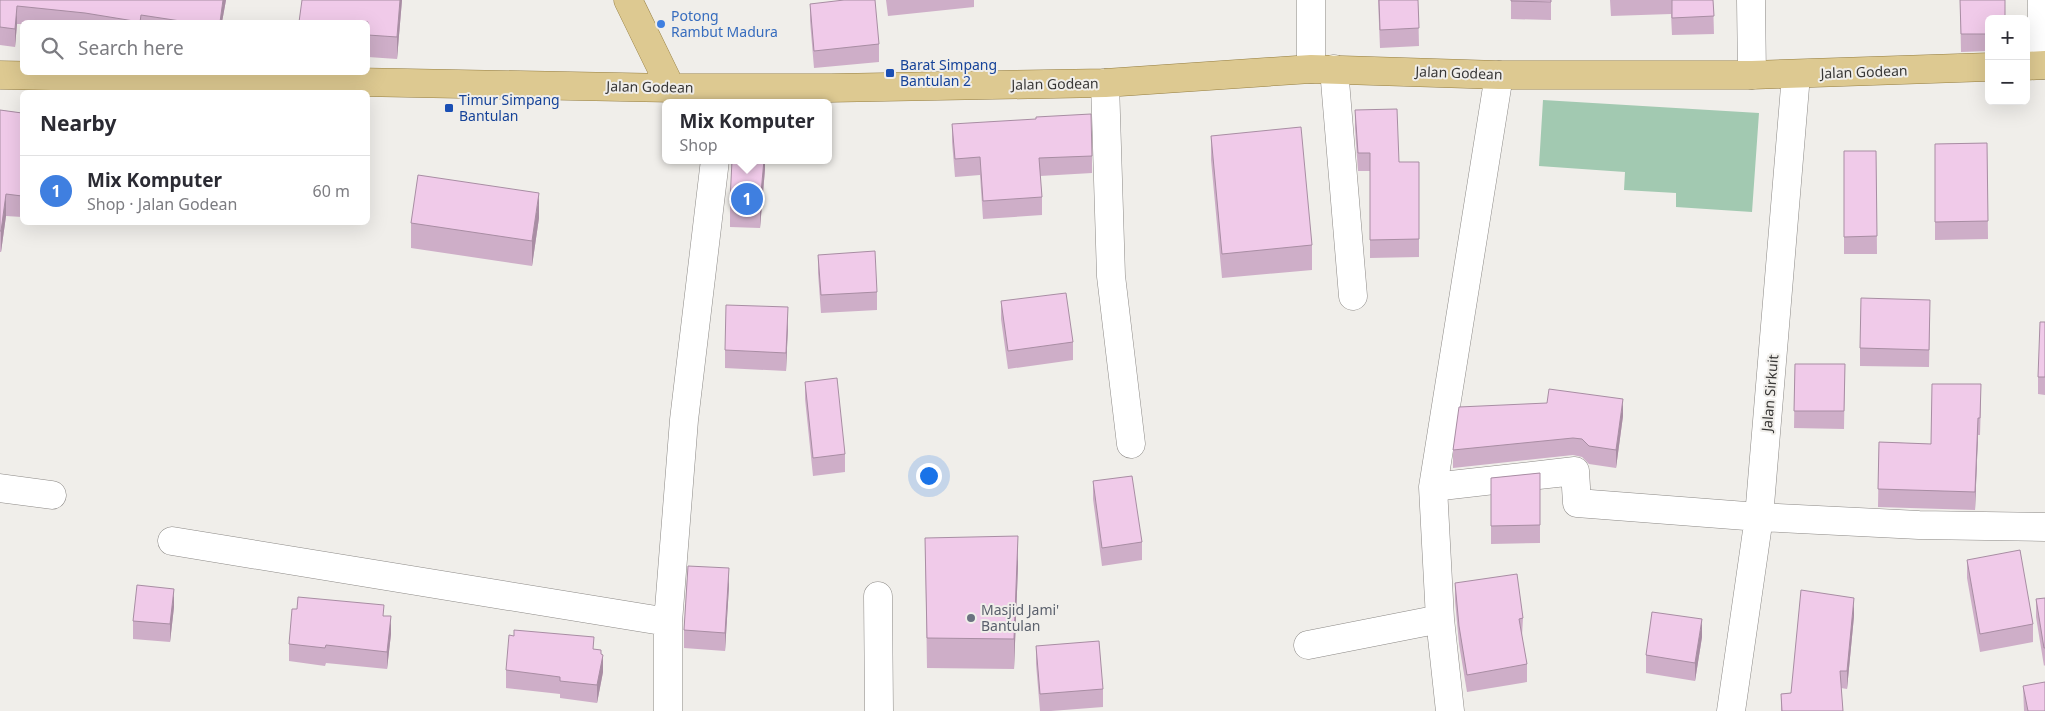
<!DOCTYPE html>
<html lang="en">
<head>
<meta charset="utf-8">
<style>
	:root { --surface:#fff; --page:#f2f2f3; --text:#2b2b33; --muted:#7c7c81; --line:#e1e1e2; --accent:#cc3f32 }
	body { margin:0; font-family:"Noto Sans",sans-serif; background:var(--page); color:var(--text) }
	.controls { position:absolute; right:15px; top:15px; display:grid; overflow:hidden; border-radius:8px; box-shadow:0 5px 20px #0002 }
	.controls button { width:45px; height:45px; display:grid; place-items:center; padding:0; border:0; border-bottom:1px solid var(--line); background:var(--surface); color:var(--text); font:25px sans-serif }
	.you { position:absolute; left:928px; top:475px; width:18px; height:18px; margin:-12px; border:4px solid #fff; border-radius:50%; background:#1a73e8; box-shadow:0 0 0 8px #1a73e833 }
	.badge { display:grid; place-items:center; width:32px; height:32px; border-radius:50%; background:var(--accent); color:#fff; font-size:16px; font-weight:700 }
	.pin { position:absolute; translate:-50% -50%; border:2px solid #fff; box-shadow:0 1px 5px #0006 }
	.popup { position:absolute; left:662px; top:99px; width:170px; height:65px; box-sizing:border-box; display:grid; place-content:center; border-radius:8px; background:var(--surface); filter:drop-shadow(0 1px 4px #0005); font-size:16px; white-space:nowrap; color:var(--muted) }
	.popup b { font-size:19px; color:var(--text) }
	.popup::after { content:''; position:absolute; left:50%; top:100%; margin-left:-10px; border:10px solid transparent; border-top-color:var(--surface) }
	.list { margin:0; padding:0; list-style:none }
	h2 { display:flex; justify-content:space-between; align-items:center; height:65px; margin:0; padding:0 20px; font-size:21px }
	h2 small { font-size:16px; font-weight:400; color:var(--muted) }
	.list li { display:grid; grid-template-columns:32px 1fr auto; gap:15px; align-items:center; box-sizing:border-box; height:70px; padding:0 20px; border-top:1px solid var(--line) }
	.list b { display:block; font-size:19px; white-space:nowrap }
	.list p { margin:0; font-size:16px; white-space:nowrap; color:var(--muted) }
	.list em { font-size:16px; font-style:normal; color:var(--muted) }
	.icon { flex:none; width:28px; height:28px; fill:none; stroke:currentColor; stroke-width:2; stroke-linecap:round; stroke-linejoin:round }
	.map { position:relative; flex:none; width:2045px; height:711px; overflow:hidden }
	.search { position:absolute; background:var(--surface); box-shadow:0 5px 20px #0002; left:20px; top:20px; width:350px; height:55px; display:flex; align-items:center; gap:12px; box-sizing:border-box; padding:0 18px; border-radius:8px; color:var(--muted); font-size:19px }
	.panel { position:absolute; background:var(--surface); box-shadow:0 5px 20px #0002; left:20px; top:90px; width:350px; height:135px; border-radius:8px }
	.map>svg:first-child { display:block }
</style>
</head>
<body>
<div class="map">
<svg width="2045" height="711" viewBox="0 0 2045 711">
	<rect width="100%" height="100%" fill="#f0eeea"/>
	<path fill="#a2c9b1" d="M 1543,100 L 1759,113 L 1752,212 L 1676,207 L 1676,193 L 1624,190 L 1625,172 L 1539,166 Z"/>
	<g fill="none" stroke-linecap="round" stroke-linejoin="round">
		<defs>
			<path id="minor" d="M 1311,0 L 1311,69
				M 1751,0 L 1752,75
				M 2042,65 L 2042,0
				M 1334,69 L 1353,296
				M 1105,83 L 1111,276 L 1131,444
				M 1433,487 L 1575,471 L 1577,503 L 1759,517 L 1919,525 L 2045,527
				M 0,488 L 52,495
				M 172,541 L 668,622
				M 878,596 L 879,711
				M 1308,645 L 1440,619
				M 668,711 L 668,622 L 684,420 L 715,160
				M 1450,711 L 1440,619 L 1433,487 L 1499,75
				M 1731,711 L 1759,517 L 1796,75"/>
			<path id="major" d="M 628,0 L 671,88
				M 2026,66 L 2045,65
				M 0,75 L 671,88 L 831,88 L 1105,83 L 1311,69 L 1499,75 L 1752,75 L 1989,67"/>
		</defs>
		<use href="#minor" stroke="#8c8986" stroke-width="29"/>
		<use href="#major" stroke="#957e41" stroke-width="29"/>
		<use href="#minor" stroke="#fff" stroke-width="28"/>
		<use href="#major" stroke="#ddc991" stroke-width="28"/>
	</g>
	<path fill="#ceaec8" d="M 0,0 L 226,0 L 222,22 L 22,22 L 22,24 L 17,24 L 15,47 L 0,45 Z
		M 302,0 L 402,0 L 397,59 L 368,57 L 368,22 Z
		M 886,0 L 974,0 L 974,7 L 888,16 Z
		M 1378,0 L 1418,0 L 1419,46 L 1380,48 Z
		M 1511,0 L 1551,0 L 1551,20 L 1511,19 Z
		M 1610,0 L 1713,0 L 1714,34 L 1672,35 L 1671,14 L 1611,16 Z
		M 1960,0 L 1989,19 L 1989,51 L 1961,52 Z
		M 810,4 L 879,44 L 879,62 L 814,68 L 810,21 Z
		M 0,110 L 22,113 L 22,217 L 6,216 L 1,252 L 0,252 Z
		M 1355,110 L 1399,162 L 1419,162 L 1419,257 L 1370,258 L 1370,171 L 1358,171 L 1355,128 Z
		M 952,124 L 1092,156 L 1092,173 L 1040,176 L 1042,197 L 1042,215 L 983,219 L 980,175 L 955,177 L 952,142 Z
		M 1211,136 L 1312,245 L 1312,270 L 1222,278 L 1211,160 Z
		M 1987,143 L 1988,239 L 1935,240 L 1935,144 Z
		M 1844,151 L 1876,151 L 1877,254 L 1844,254 Z
		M 765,160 L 765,169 L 760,228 L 730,227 L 730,202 Z
		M 539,218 L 532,266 L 411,248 L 411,223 Z
		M 818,255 L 877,292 L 877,310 L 821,313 L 818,273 Z
		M 1001,301 L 1073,342 L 1073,360 L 1008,369 L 1001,319 Z
		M 1930,317 L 1929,367 L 1860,366 L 1860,348 Z
		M 2045,322 L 2045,395 L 2038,394 L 2038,377 Z
		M 788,325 L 786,371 L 725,368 L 725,350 Z
		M 1795,364 L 1845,364 L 1844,429 L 1794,428 Z
		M 805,382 L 845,454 L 845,472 L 813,476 L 805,399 Z
		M 1981,402 L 1980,435 L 1978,435 L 1975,510 L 1878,507 L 1879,442 L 1931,444 Z
		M 1623,416 L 1616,468 L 1589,464 L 1582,457 L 1573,455 L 1453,468 L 1453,450 Z
		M 1540,473 L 1540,543 L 1491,544 L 1491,478 Z
		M 1093,481 L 1142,542 L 1142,560 L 1102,566 L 1093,499 Z
		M 925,538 L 1018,566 L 1014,669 L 927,668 Z
		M 1967,560 L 2033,624 L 2033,642 L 1980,652 L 1967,578 Z
		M 1455,583 L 1523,618 L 1522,636 L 1527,664 L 1527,682 L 1467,692 L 1459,644 L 1455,601 Z
		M 729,586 L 725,651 L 684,648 L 684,630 Z
		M 2045,598 L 2045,665 L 2044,666 L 2036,617 L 2036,599 Z
		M 174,607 L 170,642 L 133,639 L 133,621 Z
		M 384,616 L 391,634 L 387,669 L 326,663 L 325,666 L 289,661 L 289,644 Z
		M 1854,616 L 1847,689 L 1841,688 L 1843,711 L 1781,711 L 1781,694 L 1791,693 Z
		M 1702,637 L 1695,681 L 1646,673 L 1646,655 Z
		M 1036,646 L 1103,689 L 1103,707 L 1051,711 L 1040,711 L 1036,664 Z
		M 594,649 L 601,655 L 603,672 L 597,703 L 560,698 L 560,694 L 506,688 L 506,670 Z
		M 2023,686 L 2045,711 L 2024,711 Z"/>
	<path fill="#a88da3" d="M 223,0 L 226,0 L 222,22 L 220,22 Z
		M 400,0 L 402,0 L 397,59 L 397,37 Z
		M 17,6 L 17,24 L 15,47 L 15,29 Z
		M 764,160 L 765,160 L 765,169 L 760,228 L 760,204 Z
		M 539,193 L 539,218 L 532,266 L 532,241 Z
		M 6,194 L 6,216 L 1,252 L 1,231 Z
		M 788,307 L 788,325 L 786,371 L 786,353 Z
		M 1623,399 L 1623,416 L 1616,468 L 1616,450 Z
		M 1978,418 L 1978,435 L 1975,510 L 1975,492 Z
		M 1018,536 L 1018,566 L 1014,669 L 1014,639 Z
		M 729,568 L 729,586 L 725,651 L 725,633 Z
		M 174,589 L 174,607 L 170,642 L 170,624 Z
		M 1854,598 L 1854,616 L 1847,689 L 1847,671 Z
		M 391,616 L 391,634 L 387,669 L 387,652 Z
		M 1702,619 L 1702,637 L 1695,681 L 1695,663 Z
		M 601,650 L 601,662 L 603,655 L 603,672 L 597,703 L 597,685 Z"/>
	<path fill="#f0cae9" stroke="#a88da3" d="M 0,0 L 223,0 L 220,22 L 187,22 L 141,15 L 140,22 L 85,13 L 17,6 L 15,29 L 0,27 Z
		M 302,0 L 400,0 L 397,37 L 368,35 L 368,22 L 299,22 Z
		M 844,0 L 875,0 L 879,44 L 814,51 L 810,4 Z
		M 1379,0 L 1418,0 L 1419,28 L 1380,30 Z
		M 1511,0 L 1551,0 L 1551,2 L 1511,1 Z
		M 1672,0 L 1713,0 L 1714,16 L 1672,18 Z
		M 1960,0 L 2005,0 L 2005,19 L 1989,19 L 1989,34 L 1961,34 Z
		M 1397,109 L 1399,162 L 1419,162 L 1419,239 L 1370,240 L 1370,153 L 1358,153 L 1355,110 Z
		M 0,110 L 22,113 L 22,196 L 6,194 L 1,231 L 0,231 Z
		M 1091,114 L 1092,156 L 1039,158 L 1042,197 L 983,201 L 980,157 L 955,159 L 952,124 L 1036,119 L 1036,117 Z
		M 1301,127 L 1312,245 L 1222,254 L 1211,136 Z
		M 1987,143 L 1988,221 L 1935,222 L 1935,144 Z
		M 1844,151 L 1876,151 L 1877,236 L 1844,237 Z
		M 732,160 L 764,160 L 760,204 L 730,202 Z
		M 418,175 L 539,193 L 532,241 L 411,223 Z
		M 875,251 L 877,292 L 821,295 L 818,255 Z
		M 1066,293 L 1073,342 L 1008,351 L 1001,301 Z
		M 1861,298 L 1930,300 L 1929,350 L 1860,348 Z
		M 726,305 L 788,307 L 786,353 L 725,350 Z
		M 2040,322 L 2045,322 L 2045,377 L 2038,377 Z
		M 1795,364 L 1845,364 L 1844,411 L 1794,411 Z
		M 837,378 L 845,454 L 813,458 L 805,382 Z
		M 1932,384 L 1981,384 L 1980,418 L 1978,418 L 1975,492 L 1878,489 L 1879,442 L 1931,444 Z
		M 1549,389 L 1623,399 L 1616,450 L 1589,446 L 1582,439 L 1573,438 L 1453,450 L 1459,407 L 1547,403 Z
		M 1540,473 L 1540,525 L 1491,526 L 1491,478 Z
		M 1132,476 L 1142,542 L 1102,548 L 1093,481 Z
		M 1018,536 L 1014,639 L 927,638 L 925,538 Z
		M 2020,550 L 2033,624 L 1980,634 L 1967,560 Z
		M 688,566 L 729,568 L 725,633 L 684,630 Z
		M 1517,574 L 1523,618 L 1519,619 L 1527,664 L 1467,675 L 1459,626 L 1455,583 Z
		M 137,585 L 174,589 L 170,624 L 133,621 Z
		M 1801,590 L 1854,598 L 1847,671 L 1840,671 L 1843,711 L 1782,711 L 1781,694 L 1791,693 Z
		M 298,597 L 384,605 L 383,616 L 391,616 L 387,652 L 326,645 L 325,648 L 289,644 L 292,609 L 297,609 Z
		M 2045,598 L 2045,648 L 2044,648 L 2036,599 Z
		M 1652,612 L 1702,619 L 1695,663 L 1646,655 Z
		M 514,630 L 594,637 L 593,649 L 601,650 L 601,654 L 603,655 L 597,685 L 560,681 L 560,677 L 506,670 L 509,635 L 514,636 Z
		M 1099,641 L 1103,689 L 1040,694 L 1036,646 Z
		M 2045,682 L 2045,711 L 2028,711 L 2023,686 Z"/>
	<circle fill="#3f7fe0" stroke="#f0eeea" stroke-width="2" cx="661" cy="24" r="5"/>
	<g fill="#1a4fb4" stroke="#f0eeea" stroke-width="2">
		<rect x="885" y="68" width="10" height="10" rx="2.5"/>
		<rect x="444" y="103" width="10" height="10" rx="2.5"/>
	</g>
	<circle fill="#6b7280" stroke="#f0eeea" stroke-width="2" cx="971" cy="618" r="5"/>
	<g text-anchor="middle" stroke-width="4" stroke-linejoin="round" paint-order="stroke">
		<g font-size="14" fill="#366cbe" stroke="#f0eeea" text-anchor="start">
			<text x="671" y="21">Potong<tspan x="671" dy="16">Rambut Madura</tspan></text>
		</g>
		<g font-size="14" fill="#164399" stroke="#f0eeea" text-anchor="start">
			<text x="900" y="70">Barat Simpang<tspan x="900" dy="16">Bantulan 2</tspan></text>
			<text x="459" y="105">Timur Simpang<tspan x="459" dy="16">Bantulan</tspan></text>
		</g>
		<g font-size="14" fill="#383736" stroke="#f0eeea">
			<text transform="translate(1864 72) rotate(-2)" y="5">Jalan Godean</text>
			<text transform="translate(1459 73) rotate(2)" y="5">Jalan Godean</text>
			<text transform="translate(1055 84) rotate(-1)" y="5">Jalan Godean</text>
			<text transform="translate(650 87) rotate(1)" y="5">Jalan Godean</text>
			<text transform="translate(1770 393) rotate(-85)" y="5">Jalan Sirkuit</text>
		</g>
		<g font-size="14" fill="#5b616d" stroke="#f0eeea" text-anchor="start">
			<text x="981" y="615">Masjid Jami'<tspan x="981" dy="16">Bantulan</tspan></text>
		</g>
	</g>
</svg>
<div class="controls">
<button>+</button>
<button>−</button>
</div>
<div class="you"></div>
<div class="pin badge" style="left:747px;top:199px;background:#3f7fe0">1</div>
<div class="popup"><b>Mix Komputer</b>Shop</div>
<div class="search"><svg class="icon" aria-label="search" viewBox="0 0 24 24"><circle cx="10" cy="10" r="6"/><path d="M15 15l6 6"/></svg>Search here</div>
<section class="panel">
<h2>Nearby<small></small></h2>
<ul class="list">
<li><span class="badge" style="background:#3f7fe0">1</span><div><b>Mix Komputer</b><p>Shop · Jalan Godean</p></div><em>60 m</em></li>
</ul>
</section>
</div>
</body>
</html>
